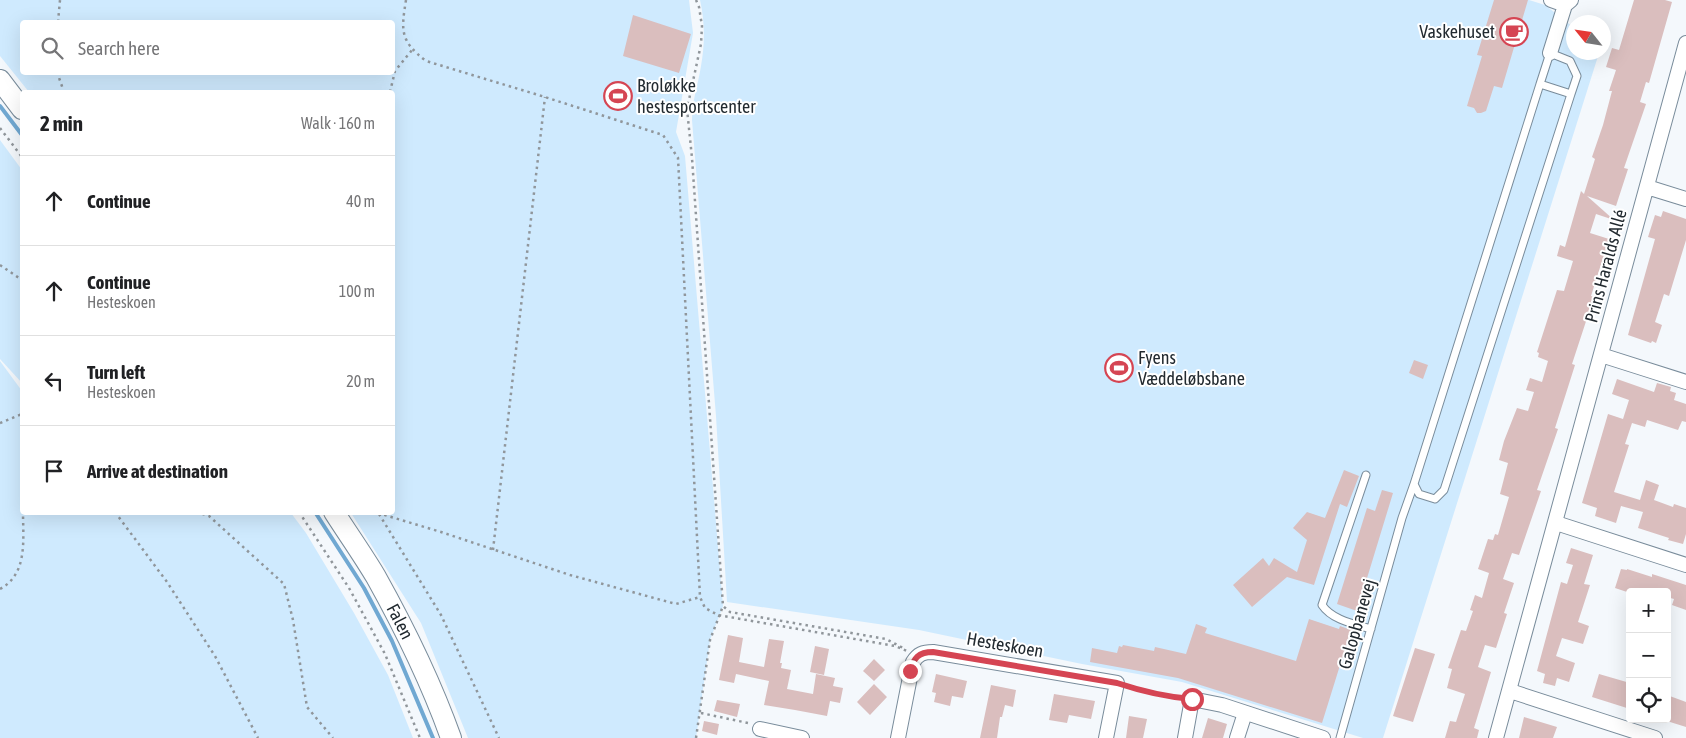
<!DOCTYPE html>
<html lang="en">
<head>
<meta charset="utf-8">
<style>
	:root { --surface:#fff; --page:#f2f2f2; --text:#202124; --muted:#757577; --line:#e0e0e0 }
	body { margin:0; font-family:"Asap Condensed",sans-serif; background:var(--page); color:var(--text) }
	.controls { position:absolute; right:15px; bottom:15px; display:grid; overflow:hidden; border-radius:5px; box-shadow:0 5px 20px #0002 }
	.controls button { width:45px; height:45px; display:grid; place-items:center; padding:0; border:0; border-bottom:1px solid var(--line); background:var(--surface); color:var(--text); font:25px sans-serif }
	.compass { position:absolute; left:1566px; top:15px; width:45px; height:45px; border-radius:50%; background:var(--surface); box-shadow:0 5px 20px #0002; rotate:300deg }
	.stop { position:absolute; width:15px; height:15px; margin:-11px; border:4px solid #d54553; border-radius:50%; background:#fff }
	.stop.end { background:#d54553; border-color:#fff; box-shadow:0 1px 5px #0008 }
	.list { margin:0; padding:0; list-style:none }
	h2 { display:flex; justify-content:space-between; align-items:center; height:65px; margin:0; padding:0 20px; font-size:21px }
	h2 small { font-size:16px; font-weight:400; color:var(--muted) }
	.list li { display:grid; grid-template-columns:32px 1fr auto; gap:15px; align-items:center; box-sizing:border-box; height:90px; padding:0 20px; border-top:1px solid var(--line) }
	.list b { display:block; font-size:19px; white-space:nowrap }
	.list p { margin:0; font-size:16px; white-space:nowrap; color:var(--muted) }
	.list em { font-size:16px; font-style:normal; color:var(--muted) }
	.icon { flex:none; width:28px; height:28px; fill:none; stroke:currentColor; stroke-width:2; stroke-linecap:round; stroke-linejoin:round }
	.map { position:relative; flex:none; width:1686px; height:738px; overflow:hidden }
	.search { position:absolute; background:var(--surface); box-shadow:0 5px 20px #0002; left:20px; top:20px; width:375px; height:55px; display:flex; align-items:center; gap:12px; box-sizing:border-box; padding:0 18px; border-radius:5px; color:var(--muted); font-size:19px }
	.panel { position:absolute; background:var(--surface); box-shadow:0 5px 20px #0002; left:20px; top:90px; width:375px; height:425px; border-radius:5px }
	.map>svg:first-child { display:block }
</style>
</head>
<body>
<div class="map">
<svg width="1686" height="738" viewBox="0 0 1686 738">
	<rect width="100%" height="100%" fill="#f4f8fc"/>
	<path fill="#cfeafe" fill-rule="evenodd" d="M 0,0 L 689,0 L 693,33 L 676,132 L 685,156 L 723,606 L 710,640 L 696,738 L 468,738 L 421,623 L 351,513 L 392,512 L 392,92 L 29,92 L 0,56 ZM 22,22 L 392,22 L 392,72 L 22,72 Z
		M 700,0 L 1529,0 L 1545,5 L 1573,27 L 1574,52 L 1599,53 L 1383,738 L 1363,738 L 1182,682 L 1082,664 L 919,630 L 727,602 L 716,416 L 692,120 C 692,101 698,85 701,66 C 705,44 705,22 700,0 Z
		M 0,140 L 22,170 L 22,383 L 0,359 Z
		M 0,361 L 22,391 L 22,512 L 291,513 L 306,533 L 354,613 L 388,675 L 413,738 L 0,738 Z"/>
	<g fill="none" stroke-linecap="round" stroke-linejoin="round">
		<path stroke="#70a8d2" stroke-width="4" d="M 0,106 L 22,135
			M 315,512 L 364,588 L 392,641 L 433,738"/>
	</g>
	<path fill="#dabebe" d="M 1494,0 L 1528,0 L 1502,88 L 1494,86 L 1486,111 L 1481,113 L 1477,113 L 1474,108 L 1467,106 L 1482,56 L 1477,55 Z
		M 1634,0 L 1665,0 L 1672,2 L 1649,83 L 1646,82 L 1640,102 L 1646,104 L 1624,168 L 1628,169 L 1616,206 L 1587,196 L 1614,220 L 1596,214 L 1590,233 L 1609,239 L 1591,296 L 1594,297 L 1572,364 L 1575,365 L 1555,428 L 1558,429 L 1537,490 L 1541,491 L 1519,555 L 1512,553 L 1503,579 L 1514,583 L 1504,613 L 1507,614 L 1496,648 L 1485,645 L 1478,667 L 1491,672 L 1474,728 L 1479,730 L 1477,738 L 1445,738 L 1450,721 L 1456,722 L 1465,694 L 1447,688 L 1452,669 L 1448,668 L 1461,630 L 1466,631 L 1473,611 L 1470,610 L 1475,595 L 1482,598 L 1489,573 L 1478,569 L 1488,539 L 1493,540 L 1495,534 L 1498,535 L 1509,497 L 1500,494 L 1508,463 L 1499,460 L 1504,441 L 1517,408 L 1528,411 L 1534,392 L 1526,390 L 1530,378 L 1542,382 L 1548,361 L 1538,357 L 1539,353 L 1537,352 L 1557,290 L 1564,291 L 1573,261 L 1557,256 L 1560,245 L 1565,247 L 1581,191 L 1584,194 L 1595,159 L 1592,157 L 1603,125 L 1612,91 L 1609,91 L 1616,70 L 1606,67 L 1612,48 L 1619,50 Z
		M 633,15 L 691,34 L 679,73 L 623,56 Z
		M 1663,211 L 1686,219 L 1686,240 L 1669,296 L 1664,294 L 1655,322 L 1662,325 L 1656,343 L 1652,341 L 1651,343 L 1628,335 L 1655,239 L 1648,237 L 1655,215 L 1661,217 Z
		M 1414,360 L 1428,365 L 1423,379 L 1409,373 Z
		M 1617,379 L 1654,392 L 1657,383 L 1671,387 L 1670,391 L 1676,393 L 1674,400 L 1686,404 L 1686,422 L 1682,421 L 1678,430 L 1647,420 L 1645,427 L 1632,423 L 1625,444 L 1629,445 L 1614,492 L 1640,500 L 1646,480 L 1659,485 L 1654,500 L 1673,507 L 1674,504 L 1686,508 L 1686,534 L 1683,544 L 1668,540 L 1669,538 L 1638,528 L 1643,512 L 1621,506 L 1616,523 L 1595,516 L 1597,508 L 1582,503 L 1608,414 L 1623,419 L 1629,400 L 1612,394 Z
		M 1344,470 L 1359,476 L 1347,507 L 1340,504 L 1314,585 L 1287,577 L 1252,607 L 1233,585 L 1263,558 L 1269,566 L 1274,558 L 1297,572 L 1307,540 L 1293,528 L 1307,512 L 1325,518 Z
		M 1382,490 L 1393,493 L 1357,611 L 1337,604 L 1367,508 L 1375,511 Z
		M 1571,548 L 1593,555 L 1584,584 L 1590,585 L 1578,622 L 1589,626 L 1583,644 L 1562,638 L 1556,656 L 1575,663 L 1569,682 L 1557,678 L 1555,686 L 1543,683 L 1545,674 L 1537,671 L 1561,582 L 1567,584 L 1573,565 L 1566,563 Z
		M 1621,569 L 1627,570 L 1627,569 L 1652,577 L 1652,574 L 1686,585 L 1686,610 L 1672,605 L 1674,599 L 1667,597 L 1667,592 L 1627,592 L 1615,588 Z
		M 1309,619 L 1339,629 L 1340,626 L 1351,630 L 1322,723 L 1178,678 L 1090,662 L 1092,648 L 1117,653 L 1119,646 L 1122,647 L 1123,645 L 1154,651 L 1155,647 L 1186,654 L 1196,624 L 1207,628 L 1205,633 L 1296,661 Z
		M 728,635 L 743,638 L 739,662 L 764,667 L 769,639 L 784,641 L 780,663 L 782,663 L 781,668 L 791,670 L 787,689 L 813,694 L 816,674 L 835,678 L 833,686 L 843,688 L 840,703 L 830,701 L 827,716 L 795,710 L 764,705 L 769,681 L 736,674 L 734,683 L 719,680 Z
		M 815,646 L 829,649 L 824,675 L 810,672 Z
		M 1415,648 L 1435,654 L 1413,722 L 1393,716 Z
		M 874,659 L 885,670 L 874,681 L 863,671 Z
		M 936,674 L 967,681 L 963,698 L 952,696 L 950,706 L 934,702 L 936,693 L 932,692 Z
		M 1599,674 L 1630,683 L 1630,709 L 1592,697 Z
		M 874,684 L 887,697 L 870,715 L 857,702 Z
		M 991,685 L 1016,690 L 1013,707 L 1005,705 L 1002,717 L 1000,717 L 997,738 L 980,738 Z
		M 1054,694 L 1095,701 L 1091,719 L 1069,715 L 1067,723 L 1049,720 Z
		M 1667,695 L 1686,702 L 1686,727 L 1667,721 Z
		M 717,700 L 740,704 L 737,717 L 714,711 Z
		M 1129,716 L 1147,719 L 1143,738 L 1126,738 Z
		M 1524,717 L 1557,727 L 1553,738 L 1519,738 Z
		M 1208,718 L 1227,724 L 1223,738 L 1202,738 Z
		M 704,721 L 719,724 L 717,735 L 702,731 Z"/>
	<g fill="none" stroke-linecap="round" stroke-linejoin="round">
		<defs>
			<path id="lane" d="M 1550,53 L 1570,61 L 1577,76 L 1571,94 L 1540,84 Z
				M 1540,84 L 1414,484 L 1419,494 L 1435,499 L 1444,490 L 1571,94
				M 1366,475 L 1322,605 C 1332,620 1354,624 1371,629
				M 1340,738 L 1402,518 L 1414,484"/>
			<path id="street" d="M 1551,0 L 1565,5
				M 1550,53 L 1565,5 L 1571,0
				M 1647,187 L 1686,199
				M 1601,355 L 1686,382
				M 1556,523 L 1686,565
				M 1510,691 L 1655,738
				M 760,729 L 802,738
				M 898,738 L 913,662 C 918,654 923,652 933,652 L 1117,683 L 1106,738
				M 1185,738 L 1192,699 L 1222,705 L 1323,738
				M 1237,738 L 1245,713
				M 1496,738 L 1686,43"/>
			<g id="secondary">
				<path d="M 0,80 L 22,109"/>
				<path id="s1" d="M 334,512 C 348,534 363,555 376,577 C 405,629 431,682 451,738"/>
			</g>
		</defs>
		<use href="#lane" stroke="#798c9b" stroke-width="9"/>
		<use href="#street" stroke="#798c9b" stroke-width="16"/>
		<use href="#secondary" stroke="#798c9b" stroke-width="22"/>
		<path stroke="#90969b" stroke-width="2.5" stroke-dasharray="2.5 4" stroke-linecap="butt" d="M 406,0 C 401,31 400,41 426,61 L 545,97 L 663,135 L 678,158 L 700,597 L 705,608 L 718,615 L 895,646 L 907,651
			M 696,0 L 699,7 L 702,26 L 701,44 L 687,109 L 692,158 L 723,606 L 730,612 L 886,639 L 905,649
			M 58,22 L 60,0
			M 57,72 L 64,92
			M 390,92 L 395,71 L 412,50
			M 0,128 L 22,157
			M 0,265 L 22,280
			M 22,413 L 22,434
			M 0,423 L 22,414
			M 115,512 L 167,582 L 215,656 L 258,738
			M 196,512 L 209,516 L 284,584 L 293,620 L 307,707 L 333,738
			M 299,512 L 349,588 L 385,654 L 420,738
			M 378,513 L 441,532 L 570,575 L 676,604 L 700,597
			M 379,514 L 441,615 L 499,738
			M 493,550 L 545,97
			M 0,589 C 28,574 23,540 23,512
			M 1128,686 L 1178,698
			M 701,713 L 748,723
			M 696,738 L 710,640 L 723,606"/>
		<use href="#lane" stroke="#fff" stroke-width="7"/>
		<use href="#street" stroke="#fff" stroke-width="14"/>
		<use href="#secondary" stroke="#fff" stroke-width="20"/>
	</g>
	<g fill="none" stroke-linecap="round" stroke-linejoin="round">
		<path stroke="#d54553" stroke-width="6" d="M 910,671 C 914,658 918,652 933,652 L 1117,683 C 1141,691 1166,697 1192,699"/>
	</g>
	<defs>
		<symbol id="cafe-ring" viewBox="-11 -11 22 22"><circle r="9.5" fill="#fff" stroke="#d54553" stroke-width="1.5"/><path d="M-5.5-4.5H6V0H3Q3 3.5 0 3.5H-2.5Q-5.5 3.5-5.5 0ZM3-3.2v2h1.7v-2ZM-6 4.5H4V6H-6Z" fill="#d54553"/></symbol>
		<symbol id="stadium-ring" viewBox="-11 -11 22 22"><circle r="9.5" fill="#fff" stroke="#d54553" stroke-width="1.5"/><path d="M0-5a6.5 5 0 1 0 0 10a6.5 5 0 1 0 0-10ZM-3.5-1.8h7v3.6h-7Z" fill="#d54553"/></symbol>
	</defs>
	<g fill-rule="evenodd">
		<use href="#cafe-ring" x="1498" y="16" width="32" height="32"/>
		<use href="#stadium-ring" x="602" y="80" width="32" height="32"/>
		<use href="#stadium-ring" x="1103" y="352" width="32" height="32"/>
	</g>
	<g text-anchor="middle" stroke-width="4" stroke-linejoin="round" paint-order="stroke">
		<g font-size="18" fill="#222a30" stroke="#fff" text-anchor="start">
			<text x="1495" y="38" text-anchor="end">Vaskehuset</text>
			<text x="637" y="92">Broløkke<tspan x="637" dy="21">hestesportscenter</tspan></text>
			<text x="1138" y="364">Fyens<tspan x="1138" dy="21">Væddeløbsbane</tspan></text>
		</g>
		<g font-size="18" fill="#222a30" stroke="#fff">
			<text transform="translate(1606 266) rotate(-75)" y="6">Prins Haralds Allé</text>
			<text dy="6" stroke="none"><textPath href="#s1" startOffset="128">Falen</textPath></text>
			<text transform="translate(1357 624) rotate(-74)" y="6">Galopbanevej</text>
			<text transform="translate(1005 645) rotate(10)" y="6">Hesteskoen</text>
		</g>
	</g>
</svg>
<div class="controls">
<button>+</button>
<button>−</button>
<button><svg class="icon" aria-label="locate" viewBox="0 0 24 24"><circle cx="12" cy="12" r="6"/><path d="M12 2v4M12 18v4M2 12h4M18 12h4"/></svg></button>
</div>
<svg class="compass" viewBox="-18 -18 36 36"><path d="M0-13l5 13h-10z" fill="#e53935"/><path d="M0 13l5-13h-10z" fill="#757577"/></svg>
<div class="stop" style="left:1192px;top:699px"></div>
<div class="stop end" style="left:910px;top:671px"></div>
<div class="search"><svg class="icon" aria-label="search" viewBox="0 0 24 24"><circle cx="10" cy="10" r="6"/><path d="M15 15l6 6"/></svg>Search here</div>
<section class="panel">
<h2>2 min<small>Walk · 160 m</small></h2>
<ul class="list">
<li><svg class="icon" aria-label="ahead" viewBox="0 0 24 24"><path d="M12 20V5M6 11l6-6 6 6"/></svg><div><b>Continue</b></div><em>40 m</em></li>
<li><svg class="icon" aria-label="ahead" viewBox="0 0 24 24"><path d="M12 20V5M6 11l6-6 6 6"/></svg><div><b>Continue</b><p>Hesteskoen</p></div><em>100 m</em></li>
<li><svg class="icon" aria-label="left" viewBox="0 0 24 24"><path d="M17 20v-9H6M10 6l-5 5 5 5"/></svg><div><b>Turn left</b><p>Hesteskoen</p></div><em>20 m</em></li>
<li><svg class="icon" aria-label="arrive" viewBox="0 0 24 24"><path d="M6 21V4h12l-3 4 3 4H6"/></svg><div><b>Arrive at destination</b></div></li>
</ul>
</section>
</div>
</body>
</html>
